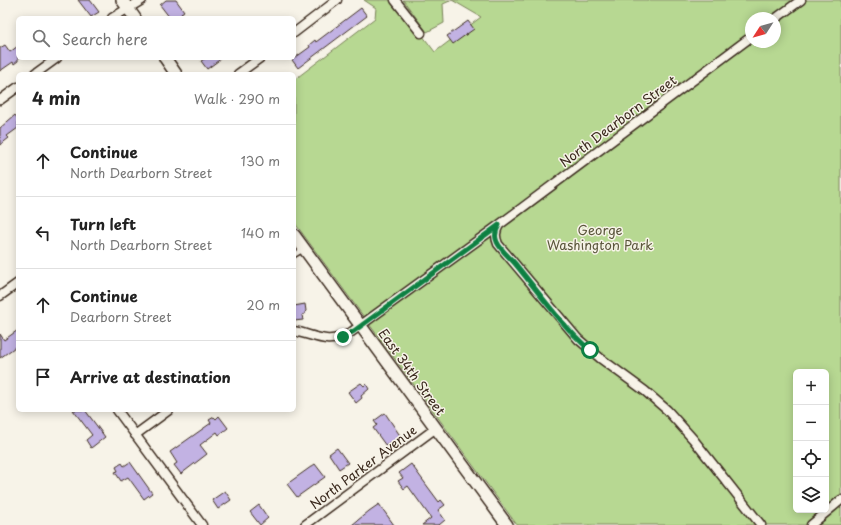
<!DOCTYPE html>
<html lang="en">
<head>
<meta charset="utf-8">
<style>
	:root { --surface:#fff; --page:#f2f2f2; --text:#222; --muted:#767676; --line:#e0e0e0 }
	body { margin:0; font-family:"Playpen Sans",sans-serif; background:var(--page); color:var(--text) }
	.controls { position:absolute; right:12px; bottom:12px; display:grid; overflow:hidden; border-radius:6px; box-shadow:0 2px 10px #0003 }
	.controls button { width:36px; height:36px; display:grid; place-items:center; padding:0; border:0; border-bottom:1px solid var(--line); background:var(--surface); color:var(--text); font:20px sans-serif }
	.compass { position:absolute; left:745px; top:12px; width:36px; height:36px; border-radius:50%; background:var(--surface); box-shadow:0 2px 10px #0003; rotate:234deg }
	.stop { position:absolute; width:12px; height:12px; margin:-9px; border:3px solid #0b8043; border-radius:50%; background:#fff }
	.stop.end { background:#0b8043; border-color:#fff; box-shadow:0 1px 4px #0008 }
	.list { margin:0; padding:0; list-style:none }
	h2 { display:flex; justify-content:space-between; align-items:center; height:52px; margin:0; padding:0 16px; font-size:17px }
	h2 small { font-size:13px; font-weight:400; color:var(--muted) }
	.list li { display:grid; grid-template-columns:26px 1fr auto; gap:12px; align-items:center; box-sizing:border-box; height:72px; padding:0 16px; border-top:1px solid var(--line) }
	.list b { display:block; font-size:15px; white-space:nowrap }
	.list p { margin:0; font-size:13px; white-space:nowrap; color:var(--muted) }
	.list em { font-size:13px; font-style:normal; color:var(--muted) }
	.icon { flex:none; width:22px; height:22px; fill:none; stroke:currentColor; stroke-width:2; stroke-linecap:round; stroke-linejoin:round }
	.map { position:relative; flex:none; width:841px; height:525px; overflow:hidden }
	.search { position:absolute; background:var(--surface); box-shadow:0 2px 10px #0003; left:16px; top:16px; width:280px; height:44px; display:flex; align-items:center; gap:10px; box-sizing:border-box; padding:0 14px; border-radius:6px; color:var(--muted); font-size:15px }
	.panel { position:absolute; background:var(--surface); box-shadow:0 2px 10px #0003; left:16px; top:72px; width:280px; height:340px; border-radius:6px }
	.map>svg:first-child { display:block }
</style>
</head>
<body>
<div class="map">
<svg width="841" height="525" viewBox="0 0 841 525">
	<rect width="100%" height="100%" fill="#f7f3e8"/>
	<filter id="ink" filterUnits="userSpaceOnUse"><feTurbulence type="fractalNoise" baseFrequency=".025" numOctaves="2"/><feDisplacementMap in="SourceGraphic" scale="8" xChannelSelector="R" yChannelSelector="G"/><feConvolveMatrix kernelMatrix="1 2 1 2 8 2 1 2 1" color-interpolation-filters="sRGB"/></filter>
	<g filter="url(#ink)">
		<path fill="#b7d892" stroke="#798158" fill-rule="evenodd" d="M 364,0 L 392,0 L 397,2 L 435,52 L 481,17 L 452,0 L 443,4 L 444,23 L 427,32 L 403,0 L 841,0 L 841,525 L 517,525 L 294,222 L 294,80 L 375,18 L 376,8 ZM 751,18 L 775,18 L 775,42 L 751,42 ZM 796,372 L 826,372 L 826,510 L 796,510 Z"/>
		<path fill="#c2b2e3" stroke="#3b2a1e" d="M 78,0 L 90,0 L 99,12 L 91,17 Z
			M 166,0 L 176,0 L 184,11 L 181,13 L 185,18 L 170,18 L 160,5 Z
			M 361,8 L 367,16 L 298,68 L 292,60 L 310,47 L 309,45 L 315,40 L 316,42 Z
			M 468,21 L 474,29 L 453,44 L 447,36 Z
			M 5,45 L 10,52 L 18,46 L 18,61 L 14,64 L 13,62 L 0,71 L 0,48 Z
			M 206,58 L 222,58 L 207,69 L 201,61 Z
			M 15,115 L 18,119 L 18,128 L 7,136 L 9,138 L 0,145 L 0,128 Z
			M 305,304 L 306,311 L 305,312 L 305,314 L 302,315 L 303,320 L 294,321 L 294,306 Z
			M 18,330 L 18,345 L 0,358 L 0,334 L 4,340 Z
			M 361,383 L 364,386 L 366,384 L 369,389 L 361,396 L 362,398 L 356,403 L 348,392 Z
			M 73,410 L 85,410 L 105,437 L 91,448 L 86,440 L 92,435 Z
			M 385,413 L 401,437 L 392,444 L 390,442 L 386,446 L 373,428 L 377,425 L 374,421 Z
			M 219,416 L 228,428 L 219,435 L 217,432 L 200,445 L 207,454 L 181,474 L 174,465 L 177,463 L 170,452 L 211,423 L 209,420 L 214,417 L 216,419 Z
			M 337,448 L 348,463 L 339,469 L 329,454 Z
			M 130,462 L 152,493 L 144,499 L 128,477 L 121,481 L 115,472 L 118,471 L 116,467 L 122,463 L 124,466 Z
			M 315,464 L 325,477 L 297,497 L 287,484 Z
			M 411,464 L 439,502 L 441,500 L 445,505 L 438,510 L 445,520 L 439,525 L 422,525 L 431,518 L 408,486 L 404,489 L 398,481 L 403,478 L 399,473 Z
			M 225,491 L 231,500 L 218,509 L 212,500 Z
			M 379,504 L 394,525 L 352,525 L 369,511 Z
			M 259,505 L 268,518 L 260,525 L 250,512 Z"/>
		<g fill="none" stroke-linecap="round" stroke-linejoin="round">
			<defs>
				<path id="lane" d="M 294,255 L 304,249"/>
				<path id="street" d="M 395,0 L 421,33
					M 112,18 L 142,0
					M 775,19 L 801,0
					M 294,33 L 337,0
					M 35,74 L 57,58
					M 238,74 L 260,58
					M 0,100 L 18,87
					M 499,225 C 495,232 495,237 498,244 L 578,339 L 600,358 L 645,391 L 667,410 L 693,439 L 761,525
					M 0,296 L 18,283
					M 294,331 C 315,335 327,346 350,333 L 499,225 L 751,37
					M 117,410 L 202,525
					M 135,435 L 169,410
					M 305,525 L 436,428
					M 811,525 L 841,500"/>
				<path id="secondary" d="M 122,0 L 135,18
					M 165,58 L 176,74
					M 294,235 L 507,525"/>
			</defs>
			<use href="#lane" stroke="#3b2a1e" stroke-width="7"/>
			<use href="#street" stroke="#3b2a1e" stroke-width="11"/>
			<use href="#secondary" stroke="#3b2a1e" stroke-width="14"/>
			<use href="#lane" stroke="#f7f3e8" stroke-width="4"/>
			<use href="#street" stroke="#f7f3e8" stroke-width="8"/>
			<use href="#secondary" stroke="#f7f3e8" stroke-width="11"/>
		</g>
	</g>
	<g fill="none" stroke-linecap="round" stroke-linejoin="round" filter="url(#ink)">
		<path stroke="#0b8043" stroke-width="5" d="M 343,337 L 354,331 L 499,225 C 496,230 494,236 497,242 C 501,251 511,258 517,266 C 540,294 562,326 590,350"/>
	</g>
	<g text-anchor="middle" stroke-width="3" stroke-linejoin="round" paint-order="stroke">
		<g font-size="13" fill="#3b2a1e" stroke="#f7f3e8">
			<text transform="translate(618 121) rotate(-37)" y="5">North Dearborn Street</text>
			<text transform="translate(412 372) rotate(54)" y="5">East 34th Street</text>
			<text transform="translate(363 467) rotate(-37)" y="5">North Parker Avenue</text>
		</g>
		<g font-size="13" fill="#5a563b" stroke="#f7f3e8">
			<text x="600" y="235">George<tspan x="600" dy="15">Washington Park</tspan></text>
		</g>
	</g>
</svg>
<div class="controls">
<button>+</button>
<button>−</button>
<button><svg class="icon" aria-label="locate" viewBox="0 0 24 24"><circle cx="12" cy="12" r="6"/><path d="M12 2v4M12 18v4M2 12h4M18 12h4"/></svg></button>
<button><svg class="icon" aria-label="layers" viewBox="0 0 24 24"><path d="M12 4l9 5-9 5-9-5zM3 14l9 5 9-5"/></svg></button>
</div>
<svg class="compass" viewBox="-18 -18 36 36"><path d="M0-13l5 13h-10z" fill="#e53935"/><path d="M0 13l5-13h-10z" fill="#767676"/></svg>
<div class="stop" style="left:590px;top:350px"></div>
<div class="stop end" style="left:343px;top:337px"></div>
<div class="search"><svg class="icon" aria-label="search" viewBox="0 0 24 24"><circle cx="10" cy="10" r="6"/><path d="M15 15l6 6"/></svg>Search here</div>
<section class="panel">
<h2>4 min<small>Walk · 290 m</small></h2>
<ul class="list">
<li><svg class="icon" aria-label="ahead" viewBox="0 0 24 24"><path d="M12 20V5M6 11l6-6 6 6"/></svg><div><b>Continue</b><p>North Dearborn Street</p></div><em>130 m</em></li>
<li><svg class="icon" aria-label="left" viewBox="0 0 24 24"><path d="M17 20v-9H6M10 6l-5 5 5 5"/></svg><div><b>Turn left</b><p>North Dearborn Street</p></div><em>140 m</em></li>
<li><svg class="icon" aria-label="ahead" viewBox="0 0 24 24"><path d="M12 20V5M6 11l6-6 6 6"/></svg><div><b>Continue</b><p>Dearborn Street</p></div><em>20 m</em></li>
<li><svg class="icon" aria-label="arrive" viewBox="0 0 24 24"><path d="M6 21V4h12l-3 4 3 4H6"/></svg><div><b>Arrive at destination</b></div></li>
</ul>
</section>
</div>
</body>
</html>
